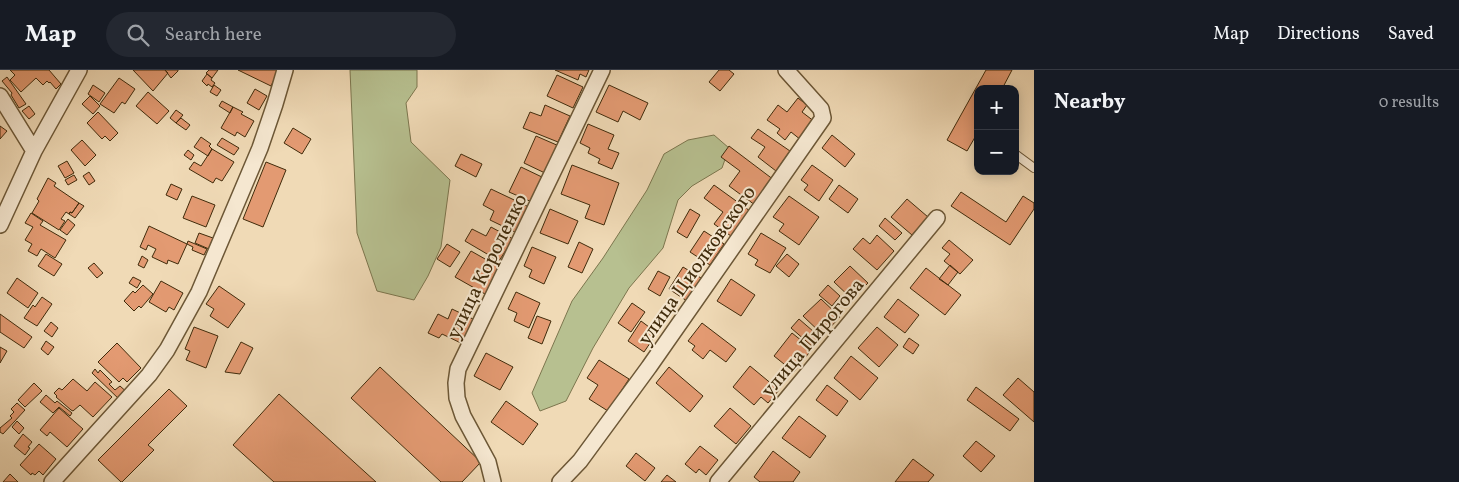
<!DOCTYPE html>
<html lang="en">
<head>
<meta charset="utf-8">
<style>
	:root { --surface:#171b24; --page:#242831; --text:#f1f3f6; --muted:#9ea1a6; --line:#363941 }
	body { margin:0; font-family:Vollkorn,serif; background:var(--page); color:var(--text) }
	.controls { position:absolute; right:15px; top:15px; display:grid; overflow:hidden; border-radius:10px; box-shadow:0 2px 12px #0003 }
	.controls button { width:45px; height:45px; display:grid; place-items:center; padding:0; border:0; border-bottom:1px solid var(--line); background:var(--surface); color:var(--text); font:25px sans-serif }
	.list { margin:0; padding:0; list-style:none }
	h2 { display:flex; justify-content:space-between; align-items:center; height:65px; margin:0; padding:0 20px; font-size:21px }
	h2 small { font-size:16px; font-weight:400; color:var(--muted) }
	.icon { flex:none; width:28px; height:28px; fill:none; stroke:currentColor; stroke-width:2; stroke-linecap:round; stroke-linejoin:round }
	.map { position:relative; flex:none; width:1034px; height:412px; overflow:hidden }
	header { display:flex; align-items:center; gap:30px; box-sizing:border-box; height:70px; padding:0 25px; background:var(--surface); border-bottom:1px solid var(--line) }
	header strong { font-size:24px }
	nav { display:flex; gap:28px; margin-inline-start:auto; font-size:18px }
	.search { width:350px; height:45px; background:var(--page); display:flex; align-items:center; gap:12px; box-sizing:border-box; padding:0 18px; border-radius:28px; color:var(--muted); font-size:19px }
	main { display:flex }
	aside { flex:1; background:var(--surface) }
	.map>svg:first-child { display:block }
</style>
</head>
<body>
<header>
<strong>Map</strong>
<div class="search"><svg class="icon" aria-label="search" viewBox="0 0 24 24"><circle cx="10" cy="10" r="6"/><path d="M15 15l6 6"/></svg>Search here</div>
<nav><a>Map</a><a>Directions</a><a>Saved</a></nav>
</header>
<main>
<div class="map">
<svg width="1034" height="412" viewBox="0 0 1034 412">
	<rect width="100%" height="100%" fill="#f0dab6"/>
	<filter id="stains"><feTurbulence type="fractalNoise" baseFrequency=".004" numOctaves="4"/><feColorMatrix values="0 0 0 0 .2 0 0 0 0 .09 0 0 0 0 .02 0 0 0 .5 -.17"/></filter>
	<radialGradient id="worn" r=".72"><stop offset=".6" stop-color="#630" stop-opacity="0"/><stop offset="1" stop-color="#630" stop-opacity=".3"/></radialGradient>
	<path fill="#b7c090" stroke="#7c764e" d="M 350,0 L 417,0 L 417,17 L 406,33 L 411,72 L 450,110 L 441,177 L 428,206 L 414,230 L 377,221 L 357,163 Z
		M 714,65 L 729,78 L 722,98 L 692,116 L 678,130 L 663,178 L 629,218 L 593,278 L 566,331 L 540,341 L 532,323 L 572,231 L 603,188 L 647,120 L 664,84 L 688,70 Z"/>
	<path fill="#e39a72" stroke="#402b0b" d="M 10,0 L 49,0 L 61,14 L 56,19 L 50,12 L 49,13 L 47,11 L 43,15 L 36,8 L 21,22 L 10,10 L 15,5 Z
		M 133,0 L 165,0 L 168,3 L 153,21 Z
		M 165,0 L 178,0 L 178,1 L 171,8 Z
		M 209,0 L 218,0 L 212,8 L 206,3 Z
		M 238,0 L 279,0 L 271,16 Z
		M 555,0 L 589,0 L 586,7 L 580,4 L 578,10 Z
		M 719,0 L 729,0 L 734,4 L 720,21 L 709,12 Z
		M 986,0 L 1012,0 L 1002,19 L 978,19 L 978,62 L 967,81 L 947,70 Z
		M 207,4 L 212,8 L 211,10 L 215,13 L 212,17 L 208,14 L 207,16 L 202,11 Z
		M 557,5 L 583,17 L 573,38 L 547,26 Z
		M 7,7 L 26,34 L 19,38 L 11,25 L 12,23 L 2,11 Z
		M 119,8 L 135,19 L 125,34 L 122,32 L 114,43 L 100,34 Z
		M 93,15 L 105,23 L 99,32 L 88,24 Z
		M 214,15 L 221,20 L 217,26 L 210,22 Z
		M 609,15 L 648,33 L 640,50 L 623,41 L 618,52 L 596,42 Z
		M 255,19 L 267,26 L 259,40 L 247,33 Z
		M 148,22 L 169,41 L 157,54 L 136,36 Z
		M 90,26 L 100,36 L 93,44 L 82,34 Z
		M 798,28 L 807,35 L 802,42 L 815,52 L 801,70 L 791,62 L 785,70 L 777,63 L 780,59 L 767,50 L 778,35 L 787,42 Z
		M 222,31 L 233,37 L 230,43 L 219,36 Z
		M 545,35 L 570,46 L 558,72 L 523,58 L 530,42 L 541,46 Z
		M 29,36 L 35,44 L 29,49 L 22,41 Z
		M 233,37 L 243,42 L 241,44 L 254,51 L 245,67 L 237,62 L 235,66 L 221,58 Z
		M 176,40 L 183,45 L 176,53 L 170,48 Z
		M 98,42 L 118,63 L 110,71 L 105,66 L 102,69 L 87,53 Z
		M 181,48 L 190,55 L 186,60 L 176,53 Z
		M 588,54 L 614,65 L 608,79 L 619,83 L 612,99 L 598,93 L 600,89 L 588,83 L 590,78 L 580,73 Z
		M 0,56 L 7,61 L 0,69 Z
		M 293,58 L 311,69 L 302,84 L 284,73 Z
		M 758,59 L 790,81 L 776,101 L 758,87 L 765,77 L 751,68 Z
		M 832,65 L 855,84 L 845,97 L 822,78 Z
		M 536,66 L 559,76 L 547,104 L 524,93 Z
		M 201,67 L 211,74 L 209,76 L 212,79 L 208,86 L 194,77 Z
		M 222,68 L 239,78 L 234,85 L 217,75 Z
		M 82,70 L 96,85 L 85,96 L 71,80 Z
		M 729,76 L 774,110 L 755,135 L 729,116 L 740,101 L 721,87 Z
		M 212,79 L 234,92 L 222,111 L 216,108 L 213,113 L 189,99 L 194,92 L 201,96 Z
		M 188,80 L 194,85 L 191,90 L 184,85 Z
		M 461,84 L 482,94 L 476,107 L 455,96 Z
		M 67,91 L 74,103 L 65,108 L 58,96 Z
		M 266,92 L 286,100 L 263,157 L 243,149 Z
		M 572,95 L 619,113 L 604,155 L 585,148 L 590,135 L 561,124 Z
		M 812,95 L 833,110 L 819,131 L 804,120 L 808,115 L 801,110 Z
		M 521,97 L 544,108 L 532,132 L 509,122 Z
		M 89,102 L 95,111 L 89,115 L 83,106 Z
		M 74,105 L 77,110 L 68,115 L 65,110 Z
		M 48,108 L 56,113 L 54,116 L 79,133 L 72,143 L 70,142 L 69,144 L 66,142 L 61,149 L 65,151 L 59,160 L 32,143 L 39,131 L 37,129 Z
		M 171,114 L 182,119 L 177,130 L 166,125 Z
		M 714,115 L 750,141 L 731,166 L 714,154 L 723,142 L 704,128 Z
		M 839,115 L 858,129 L 848,143 L 829,129 Z
		M 491,119 L 529,137 L 517,163 L 490,150 L 494,141 L 483,135 Z
		M 961,122 L 1006,152 L 1023,126 L 1034,133 L 1034,139 L 1010,175 L 951,136 Z
		M 192,126 L 215,135 L 206,157 L 183,148 Z
		M 789,126 L 819,147 L 799,175 L 779,161 L 784,154 L 773,147 Z
		M 907,129 L 928,147 L 912,165 L 891,147 Z
		M 79,133 L 84,136 L 75,148 L 69,144 L 70,142 L 72,143 Z
		M 550,139 L 578,151 L 568,174 L 540,163 Z
		M 690,139 L 700,145 L 687,168 L 677,162 Z
		M 31,143 L 43,151 L 40,155 L 66,170 L 55,188 L 41,179 L 37,186 L 28,181 L 32,174 L 25,170 L 33,157 L 25,153 Z
		M 885,148 L 902,163 L 895,170 L 879,156 Z
		M 68,149 L 75,155 L 67,165 L 60,160 Z
		M 149,156 L 187,174 L 178,194 L 168,190 L 167,194 L 152,187 L 156,179 L 148,175 L 146,180 L 140,177 Z
		M 491,157 L 513,169 L 499,191 L 465,171 L 472,159 L 486,166 Z
		M 704,161 L 724,174 L 710,195 L 690,182 Z
		M 199,163 L 213,168 L 209,179 L 195,173 Z
		M 761,163 L 786,178 L 770,203 L 755,195 L 758,190 L 748,184 Z
		M 877,165 L 894,181 L 877,200 L 853,179 L 863,168 L 870,174 Z
		M 949,170 L 973,190 L 960,204 L 944,191 L 950,184 L 942,178 Z
		M 188,171 L 207,179 L 204,185 L 192,180 L 193,177 L 187,174 Z
		M 579,172 L 593,179 L 582,203 L 568,197 Z
		M 447,174 L 460,182 L 450,197 L 437,189 Z
		M 532,177 L 556,187 L 544,214 L 529,207 L 532,200 L 524,196 Z
		M 471,181 L 501,198 L 485,224 L 455,207 Z
		M 46,184 L 62,194 L 54,206 L 38,196 Z
		M 787,184 L 799,194 L 789,207 L 776,196 Z
		M 142,186 L 148,190 L 144,198 L 138,195 Z
		M 94,193 L 103,203 L 97,208 L 88,198 Z
		M 950,195 L 958,202 L 948,215 L 939,209 Z
		M 850,196 L 868,213 L 852,229 L 834,212 Z
		M 683,197 L 701,208 L 687,231 L 669,219 Z
		M 926,198 L 961,225 L 945,245 L 910,218 Z
		M 658,201 L 670,207 L 660,226 L 648,219 Z
		M 133,207 L 141,211 L 137,218 L 129,213 Z
		M 17,208 L 38,223 L 28,238 L 7,223 Z
		M 731,209 L 755,225 L 741,246 L 717,231 Z
		M 161,211 L 183,223 L 174,240 L 169,237 L 166,242 L 149,232 Z
		M 143,215 L 153,224 L 141,238 L 139,236 L 134,241 L 124,231 L 133,221 L 135,223 Z
		M 828,215 L 840,226 L 832,236 L 819,225 Z
		M 219,216 L 245,234 L 228,258 L 210,246 L 214,239 L 206,234 Z
		M 516,222 L 540,233 L 529,258 L 514,251 L 517,243 L 508,239 Z
		M 42,227 L 52,234 L 37,256 L 24,248 L 33,235 L 35,237 Z
		M 821,229 L 840,247 L 823,265 L 803,246 Z
		M 898,229 L 919,245 L 905,263 L 884,247 Z
		M 632,233 L 645,242 L 631,262 L 618,253 Z
		M 452,239 L 475,250 L 463,274 L 442,264 L 439,268 L 428,263 L 438,244 L 448,249 Z
		M 0,244 L 32,267 L 24,278 L 0,262 Z
		M 537,246 L 551,251 L 542,274 L 528,268 Z
		M 799,249 L 821,268 L 813,277 L 791,258 Z
		M 641,251 L 657,263 L 644,282 L 628,271 Z
		M 51,252 L 58,258 L 52,267 L 44,261 Z
		M 702,253 L 736,279 L 726,292 L 710,280 L 703,289 L 692,280 L 695,276 L 688,271 Z
		M 194,257 L 218,266 L 206,298 L 186,290 L 190,281 L 185,279 Z
		M 877,257 L 898,275 L 879,297 L 858,278 Z
		M 792,263 L 812,279 L 794,302 L 774,286 Z
		M 909,268 L 919,275 L 913,284 L 903,277 Z
		M 46,271 L 54,277 L 48,285 L 41,279 Z
		M 241,272 L 253,278 L 240,304 L 225,302 Z
		M 117,273 L 141,298 L 127,312 L 123,308 L 119,312 L 98,292 Z
		M 0,277 L 7,281 L 0,293 Z
		M 486,283 L 513,297 L 500,320 L 474,306 Z
		M 851,286 L 878,308 L 860,330 L 834,308 Z
		M 599,290 L 629,309 L 608,341 L 589,329 L 598,315 L 587,308 Z
		M 750,296 L 779,320 L 768,333 L 761,327 L 754,335 L 733,317 Z
		M 380,297 L 481,392 L 462,412 L 441,412 L 351,328 Z
		M 669,297 L 703,326 L 690,342 L 656,313 Z
		M 95,299 L 98,303 L 100,300 L 112,312 L 109,314 L 115,320 L 120,316 L 129,324 L 122,332 L 92,303 Z
		M 1018,308 L 1034,322 L 1034,352 L 1003,325 Z
		M 73,309 L 87,321 L 95,312 L 112,327 L 93,347 L 80,335 L 73,341 L 71,340 L 56,327 L 57,326 L 54,323 L 59,318 L 62,320 Z
		M 34,313 L 42,321 L 25,337 L 18,330 Z
		M 827,315 L 848,331 L 837,346 L 816,330 Z
		M 976,317 L 1019,349 L 1010,361 L 967,330 Z
		M 169,319 L 187,336 L 148,375 L 154,380 L 122,412 L 121,412 L 98,390 Z
		M 279,324 L 376,412 L 274,412 L 233,375 Z
		M 46,325 L 55,333 L 57,331 L 72,343 L 70,346 L 59,337 L 53,343 L 40,332 Z
		M 506,331 L 538,354 L 523,375 L 491,352 Z
		M 17,333 L 25,340 L 3,364 L 0,362 L 0,358 L 12,348 L 10,346 L 14,342 L 11,339 Z
		M 59,338 L 83,359 L 67,377 L 50,362 L 47,366 L 40,360 Z
		M 730,338 L 751,356 L 736,374 L 714,356 Z
		M 799,346 L 826,366 L 810,388 L 782,368 Z
		M 17,351 L 24,358 L 19,364 L 12,357 Z
		M 23,364 L 32,372 L 28,377 L 30,378 L 25,385 L 14,376 Z
		M 976,371 L 995,386 L 981,402 L 963,386 Z
		M 39,374 L 56,389 L 43,405 L 39,401 L 35,405 L 32,403 L 31,405 L 20,395 Z
		M 700,376 L 718,390 L 706,405 L 699,399 L 696,403 L 685,394 Z
		M 773,381 L 800,402 L 793,412 L 760,412 L 754,407 Z
		M 636,383 L 655,398 L 645,411 L 626,396 Z
		M 913,389 L 934,405 L 928,412 L 895,412 Z
		M 10,404 L 18,412 L 3,412 Z
		M 667,405 L 676,412 L 661,412 Z"/>
	<g fill="none" stroke-linecap="round" stroke-linejoin="round">
		<defs>
			<path id="lane" d="M 1015,84 L 1034,98"/>
			<path id="street" d="M 0,26 L 34,81
				M 0,155 L 34,81 L 79,0
				M 52,412 L 149,305 L 167,280 L 199,222 L 260,78 L 275,34 L 285,0
				M 493,412 L 488,392 L 463,346 L 457,328 L 456,313 L 458,299 L 602,0
				M 560,412 L 580,391 L 649,297 L 823,48 L 821,39 L 786,0
				M 718,412 L 937,148"/>
		</defs>
		<use href="#lane" stroke="#6c5736" stroke-width="10"/>
		<use href="#street" stroke="#6c5736" stroke-width="18"/>
		<use href="#lane" stroke="#f5e7d0" stroke-width="8"/>
		<use href="#street" stroke="#f5e7d0" stroke-width="15"/>
	</g>
	<g text-anchor="middle" stroke-width="4" stroke-linejoin="round" paint-order="stroke">
		<g font-size="20" fill="#402b0b" stroke="#f5e7d0">
			<text transform="translate(696 195) rotate(-55)" y="7">улица Циолковского</text>
			<text transform="translate(486 196) rotate(-64)" y="7">улица Короленко</text>
			<text transform="translate(812 267) rotate(-50)" y="7">улица Пирогова</text>
		</g>
	</g>
	<rect width="100%" height="100%" filter="url(#stains)"/>
	<rect width="100%" height="100%" fill="url(#worn)"/>
</svg>
<div class="controls">
<button>+</button>
<button>−</button>
</div>
</div>
<aside>
<h2>Nearby<small>0 results</small></h2>
<ul class="list">
</ul>
</aside>
</main>
</body>
</html>
